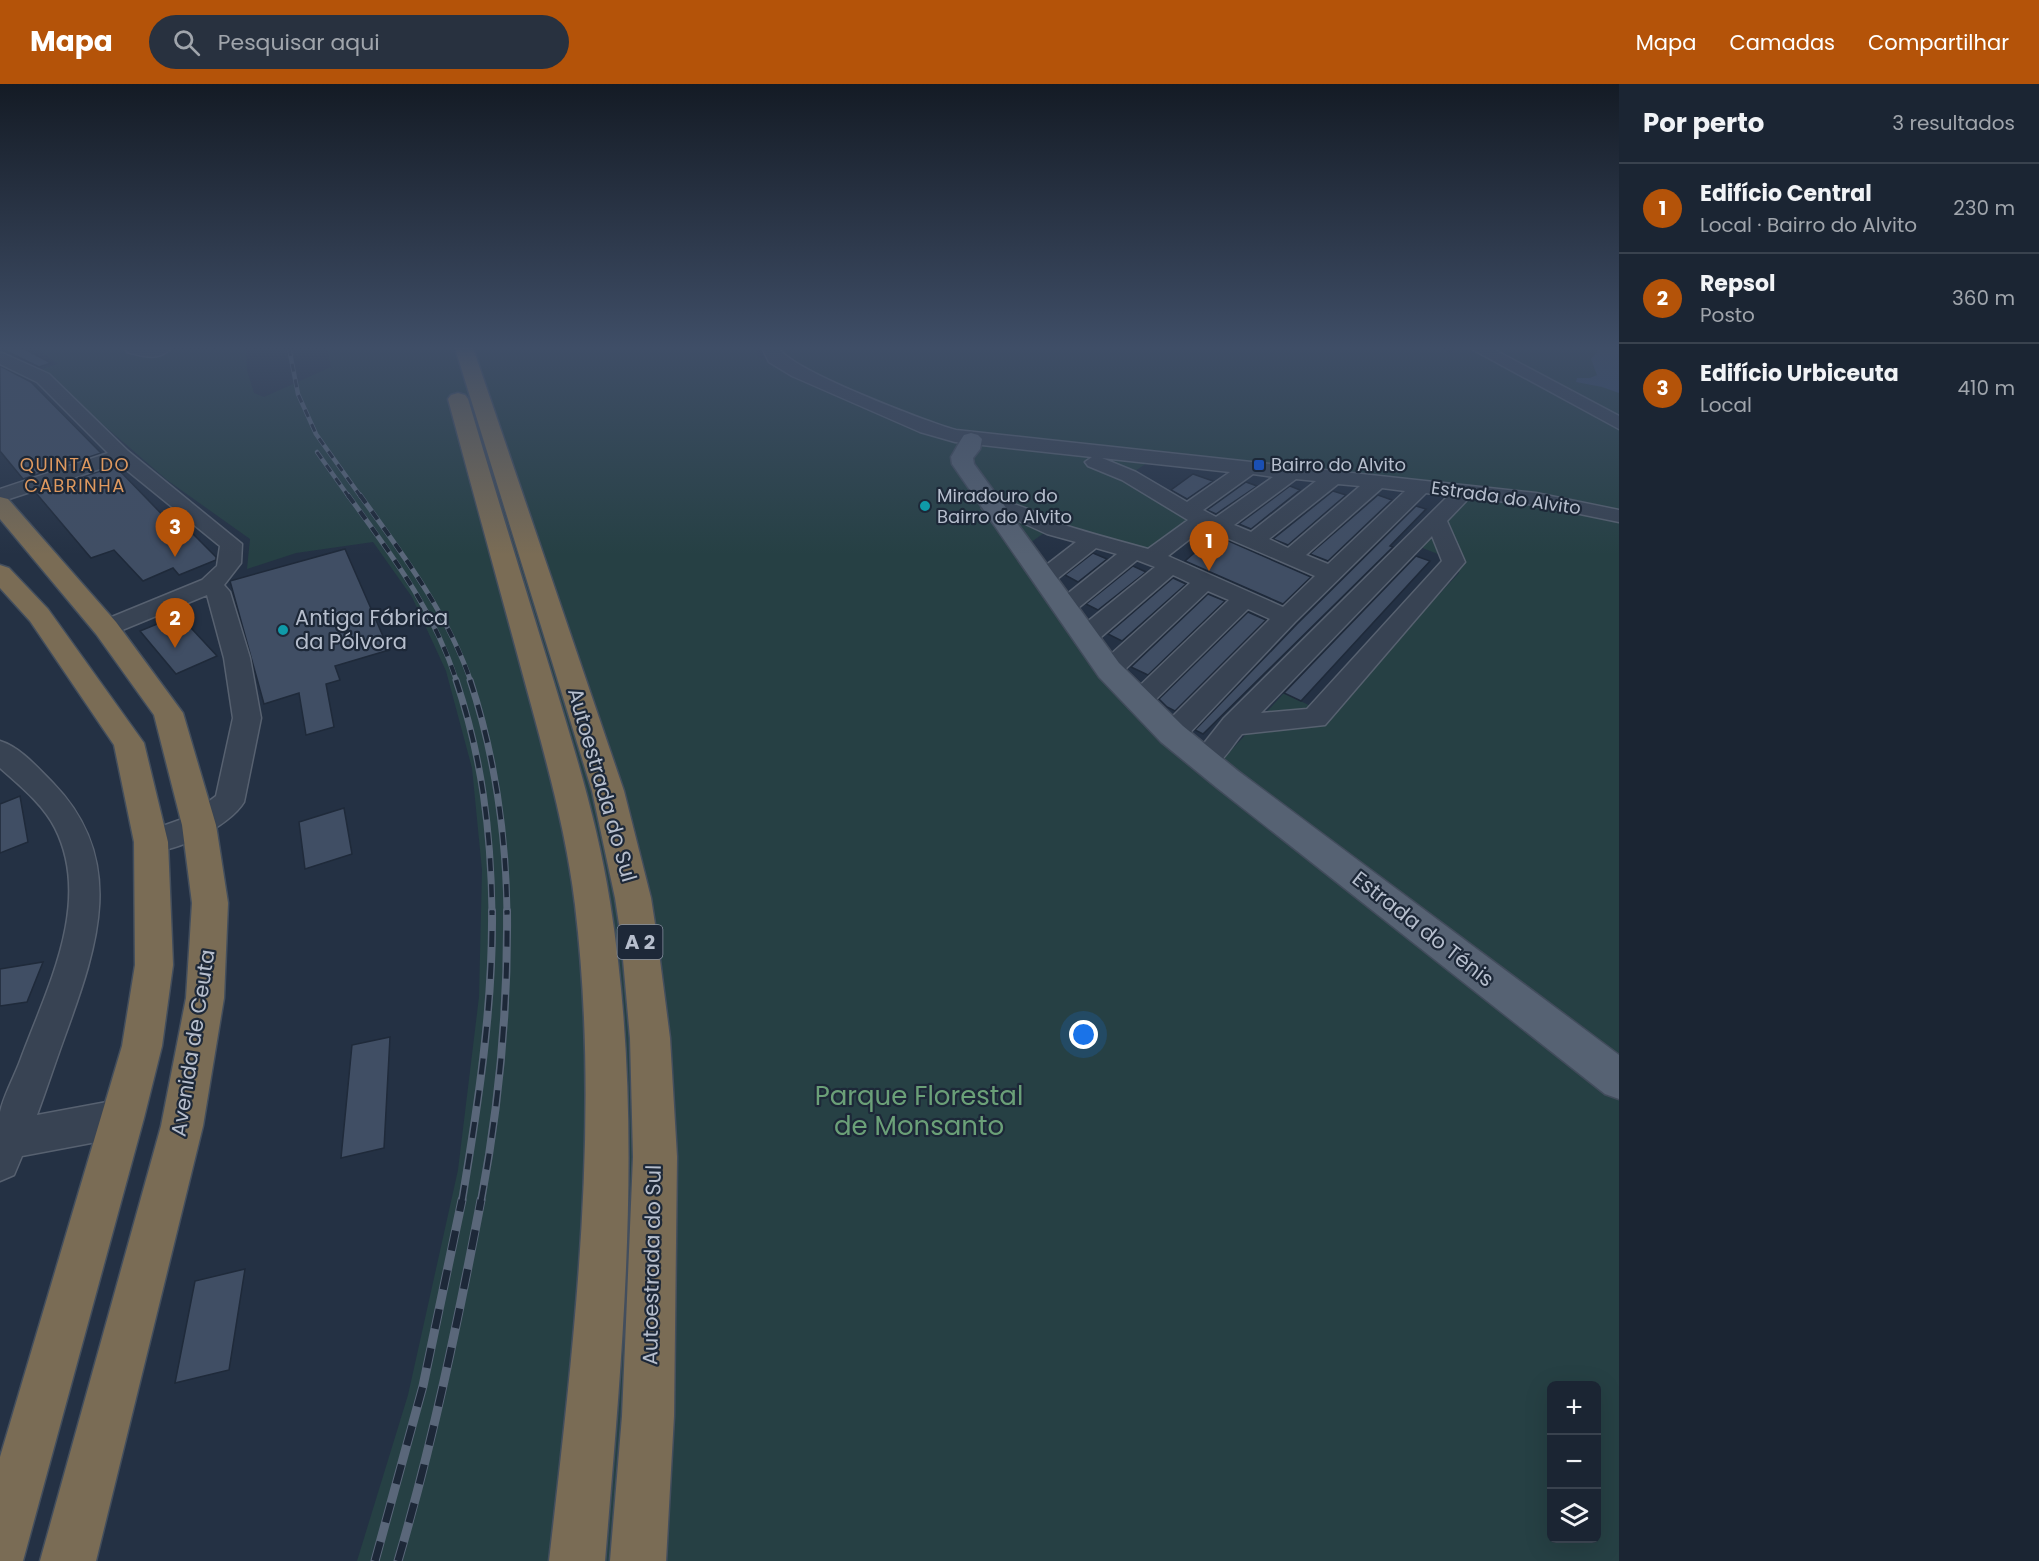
<!DOCTYPE html>
<html lang="pt">
<head>
<meta charset="utf-8">
<style>
	:root { --surface:#1b2533; --page:#28313f; --text:#f1f3f6; --muted:#a0a5ac; --line:#39424e; --accent:#b45309 }
	body { margin:0; font-family:Poppins,sans-serif; background:var(--page); color:var(--text) }
	.controls { position:absolute; right:18px; bottom:18px; display:grid; overflow:hidden; border-radius:9px; box-shadow:0 6px 24px #0002 }
	.controls button { width:54px; height:54px; display:grid; place-items:center; padding:0; border:0; border-bottom:2px solid var(--line); background:var(--surface); color:var(--text); font:30px sans-serif }
	.you { position:absolute; left:1084px; top:951px; width:21px; height:21px; margin:-15px; border:4px solid #fff; border-radius:50%; background:#1a73e8; box-shadow:0 0 0 9px #1a73e833 }
	.badge { display:grid; place-items:center; width:39px; height:39px; border-radius:50%; background:var(--accent); color:#fff; font-size:20px; font-weight:700 }
	.pin { position:absolute; translate:-50% -50px; filter:drop-shadow(0 2px 3px #0008) }
	.pin::after { content:''; position:absolute; top:32px; width:21px; height:18px; background:inherit; clip-path:polygon(0 0,100% 0,50% 100%) }
	.list { margin:0; padding:0; list-style:none }
	h2 { display:flex; justify-content:space-between; align-items:center; height:78px; margin:0; padding:0 24px; font-size:26px }
	h2 small { font-size:20px; font-weight:400; color:var(--muted) }
	.list li { display:grid; grid-template-columns:39px 1fr auto; gap:18px; align-items:center; box-sizing:border-box; height:90px; padding:0 24px; border-top:2px solid var(--line) }
	.list b { display:block; font-size:22px; white-space:nowrap }
	.list p { margin:0; font-size:20px; white-space:nowrap; color:var(--muted) }
	.list em { font-size:20px; font-style:normal; color:var(--muted) }
	.icon { flex:none; width:33px; height:33px; fill:none; stroke:currentColor; stroke-width:2; stroke-linecap:round; stroke-linejoin:round }
	.map { position:relative; flex:none; width:1619px; height:1477px; overflow:hidden }
	header { display:flex; align-items:center; gap:36px; box-sizing:border-box; height:84px; padding:0 30px; background:var(--accent); color:#fff }
	header strong { font-size:28px }
	nav { display:flex; gap:33px; margin-inline-start:auto; font-size:21px }
	.search { width:420px; height:54px; background:var(--page); display:flex; align-items:center; gap:15px; box-sizing:border-box; padding:0 21px; border-radius:33px; color:var(--muted); font-size:22px }
	main { display:flex }
	aside { flex:1; background:var(--surface) }
	.map>svg:first-child { display:block }
</style>
</head>
<body>
<header>
<strong>Mapa</strong>
<div class="search"><svg class="icon" aria-label="search" viewBox="0 0 24 24"><circle cx="10" cy="10" r="6"/><path d="M15 15l6 6"/></svg>Pesquisar aqui</div>
<nav><a>Mapa</a><a>Camadas</a><a>Compartilhar</a></nav>
</header>
<main>
<div class="map">
<svg width="1619" height="1477" viewBox="0 0 1619 1477">
	<rect width="100%" height="100%" fill="#243144"/>
	<path fill="#264044" fill-rule="evenodd" d="M 36,264 L 122,264 L 128,267 L 246,264 L 247,286 L 254,309 L 264,313 L 331,283 L 327,264 L 757,264 L 759,273 L 811,297 L 777,264 L 1441,264 L 1452,270 L 1453,266 L 1449,264 L 1619,264 L 1619,1477 L 357,1477 L 408,1311 L 458,1086 L 479,913 L 482,786 L 472,684 L 446,587 L 412,513 L 373,458 L 296,469 L 247,485 L 250,455 L 167,396 L 40,286 L 58,280 ZM 1156,373 L 1471,407 L 1420,463 L 1456,477 L 1459,489 L 1327,630 L 1284,609 L 1213,686 L 1135,613 L 1027,461 L 1054,442 L 1154,474 L 1204,433 L 1132,389 ZM 1552,1302 L 1596,1302 L 1596,1454 L 1552,1454 Z"/>
	<path fill="#364b6c" d="M 1600,264 L 1619,264 L 1619,309 L 1602,303 L 1576,298 L 1577,294 L 1590,294 L 1597,291 L 1591,275 Z"/>
	<path fill="#404e64" stroke="#1f2a3a" stroke-width="1.5" d="M 0,264 L 23,264 L 51,279 L 39,283 Z
		M 0,282 L 31,298 L 101,369 L 23,395 L 0,367 Z
		M 115,382 L 184,453 L 192,449 L 216,473 L 216,476 L 179,491 L 173,484 L 143,497 L 114,466 L 91,474 L 36,409 Z
		M 1193,390 L 1213,397 L 1187,415 L 1171,406 Z
		M 1246,398 L 1257,402 L 1216,430 L 1207,426 Z
		M 1290,402 L 1300,406 L 1251,445 L 1239,440 Z
		M 1333,407 L 1346,411 L 1288,461 L 1273,455 Z
		M 1378,411 L 1392,416 L 1328,477 L 1310,470 Z
		M 1416,422 L 1426,425 L 1390,462 L 1393,463 L 1203,650 L 1195,646 L 1297,540 Z
		M 1215,451 L 1311,493 L 1283,520 L 1185,477 Z
		M 345,465 L 389,566 L 335,582 L 340,596 L 326,600 L 334,643 L 306,651 L 299,609 L 264,620 L 230,497 Z
		M 1093,469 L 1107,475 L 1078,498 L 1065,491 Z
		M 1416,472 L 1430,477 L 1301,617 L 1284,609 Z
		M 1133,482 L 1146,488 L 1098,526 L 1086,520 Z
		M 1173,494 L 1186,500 L 1122,557 L 1108,550 Z
		M 1208,510 L 1225,517 L 1148,591 L 1131,583 Z
		M 1248,528 L 1266,536 L 1175,627 L 1167,623 L 1159,615 Z
		M 179,531 L 217,572 L 176,590 L 140,547 Z
		M 20,712 L 28,758 L 0,769 L 0,720 Z
		M 344,724 L 352,770 L 305,785 L 299,738 Z
		M 43,878 L 27,918 L 0,922 L 0,885 Z
		M 390,953 L 384,1064 L 341,1074 L 352,961 Z
		M 245,1185 L 229,1286 L 175,1299 L 195,1197 Z"/>
	<g fill="none" stroke-linecap="round" stroke-linejoin="round">
		<defs>
			<path id="minor" d="M 125,264 L 171,264 C 158,278 143,272 127,268 Z
				M 762,264 L 779,264 C 790,286 927,338 956,346 L 1536,409 L 1619,426 L 1619,438 L 1536,421 L 1469,414 L 1447,437 L 1465,478 L 1325,641 L 1242,650 C 1228,666 1218,691 1194,684 L 1190,677 L 1224,634 L 1448,412 L 1426,409 L 1295,538 L 1182,657 L 1172,660 L 1162,657 L 1158,650 L 1162,643 L 1270,535 L 1248,525 L 1147,624 L 1138,627 L 1129,624 L 1125,618 L 1129,612 L 1229,516 L 1208,507 L 1118,592 L 1109,594 L 1100,592 L 1096,586 L 1100,580 L 1190,499 L 1173,491 L 1094,559 L 1085,561 L 1076,559 L 1073,553 L 1076,547 L 1155,483 L 1137,476 L 1072,529 L 1064,531 L 1056,529 L 1052,524 L 1056,519 L 1117,470 L 1096,464 L 1052,499 L 1044,501 L 1036,499 L 1032,494 L 1036,489 L 1076,458 L 1047,450 L 1006,431 L 986,428 L 982,424 L 986,420 C 1014,412 1038,432 1064,441 C 1092,450 1120,457 1148,465 L 1188,436 L 1122,396 L 1088,382 L 1085,378 L 1092,373 L 955,358 L 920,348 L 792,292 L 769,278 ZM 1102,374 L 1230,388 L 1187,418 L 1136,388 ZM 1253,390 L 1273,393 L 1216,433 L 1203,426 ZM 1296,395 L 1316,397 L 1251,448 L 1234,441 ZM 1338,400 L 1360,402 L 1288,464 L 1269,455 ZM 1382,404 L 1405,407 L 1328,480 L 1306,471 ZM 1204,444 L 1315,492 L 1283,523 L 1168,472 ZM 1432,452 L 1442,477 L 1307,625 L 1261,629 Z
				M 1470,264 L 1491,264 L 1619,332 L 1619,345 Z
				M 0,268 L 49,290 L 128,367 L 242,460 L 241,479 L 224,501 L 230,508 L 250,574 L 261,634 L 244,718 C 230,742 167,775 140,766 L 136,758 L 140,750 L 188,733 L 216,712 L 233,634 L 224,574 L 207,511 L 115,549 L 106,552 L 97,549 L 94,544 L 97,539 L 202,496 L 217,482 L 220,462 L 118,379 L 0,418 L 0,405 L 108,369 L 37,298 L 0,280 Z
				M 0,657 C 20,663 38,684 53,699 C 127,775 98,861 66,949 C 56,976 47,1004 37,1031 L 123,1015 L 137,1021 L 142,1034 L 137,1047 L 123,1053 L 22,1072 L 14,1091 L 0,1097 C 0,1077 0,1047 0,1028 C 4,1011 14,993 20,977 C 46,906 93,819 55,744 C 43,720 19,701 0,684 Z"/>
			<path id="major" d="M 971,349 L 978,351 L 982,355 L 980,365 L 973,374 L 974,380 L 1119,579 L 1183,642 L 1238,687 L 1619,971 L 1619,1015 L 1605,1010 L 1216,703 L 1161,658 L 1099,593 L 952,380 L 951,373 C 956,365 959,358 964,351 Z"/>
			<path id="highway" d="M 455,264 L 473,264 L 624,707 L 651,814 L 657,853 L 670,954 L 677,1073 L 674,1332 L 666,1477 L 610,1477 L 622,1332 L 633,1073 L 630,954 L 621,853 L 615,814 L 592,707 Z
				M 458,309 L 465,311 L 468,315 C 495,406 523,497 551,588 C 574,664 598,740 610,818 C 645,1037 623,1258 605,1477 L 549,1477 C 574,1259 601,1040 575,821 C 566,745 544,669 524,595 C 499,502 473,409 448,315 L 451,311 Z
				M 0,413 L 8,415 L 116,538 L 183,629 L 216,741 L 228,819 L 224,914 L 203,1042 L 96,1477 L 40,1477 L 161,1042 L 186,914 L 192,819 L 182,741 L 154,631 L 96,550 L 0,435 Z
				M 0,481 L 9,484 L 48,525 L 144,659 L 168,758 L 173,881 L 162,962 L 144,1034 L 23,1477 L 0,1477 L 0,1373 L 122,962 L 135,881 L 134,758 L 114,661 L 30,537 L 0,504 Z"/>
		</defs>
		<use href="#minor" stroke="#576170" stroke-width="3"/>
		<use href="#major" stroke="#424c5c" stroke-width="3"/>
		<use href="#highway" stroke="#434e5d" stroke-width="3"/>
		<use href="#minor" fill="#384353" fill-rule="evenodd"/>
		<use href="#major" fill="#566273" fill-rule="evenodd"/>
		<use href="#highway" fill="#7a6c55" fill-rule="evenodd"/>
		<defs>
			<path id="rail-far4" d="M 289,264 L 298,310 L 316,350 L 361,413
				M 317,368 L 349,413"/>
			<path id="rail-far3" d="M 348,411 C 393,473 432,523 457,598
				M 360,411 C 403,471 447,528 471,598"/>
			<path id="rail-far2" d="M 456,596 C 482,674 491,747 492,829
				M 470,596 C 495,672 506,749 507,829"/>
			<path id="rail-far1" d="M 462,1117 C 478,1021 493,924 492,827
				M 481,1117 C 499,1022 508,924 507,827"/>
			<path id="rail" d="M 375,1477 L 423,1302 L 462,1116
				M 398,1477 C 433,1358 458,1237 481,1116"/>
		</defs>
		<use href="#rail-far4" stroke="#5a677a" stroke-width="4.5"/>
		<use href="#rail-far3" stroke="#5a677a" stroke-width="5"/>
		<use href="#rail-far2" stroke="#5a677a" stroke-width="7"/>
		<use href="#rail-far1" stroke="#5a677a" stroke-width="8"/>
		<use href="#rail" stroke="#5a677a" stroke-width="9"/>
		<use href="#rail-far4" stroke="#1d2838" stroke-width="3" stroke-dasharray="8" stroke-linecap="butt"/>
		<use href="#rail-far3" stroke="#1d2838" stroke-width="4" stroke-dasharray="10" stroke-linecap="butt"/>
		<use href="#rail-far2" stroke="#1d2838" stroke-width="4.5" stroke-dasharray="13" stroke-linecap="butt"/>
		<use href="#rail-far1" stroke="#1d2838" stroke-width="5" stroke-dasharray="16" stroke-linecap="butt"/>
		<use href="#rail" stroke="#1d2838" stroke-width="7" stroke-dasharray="20" stroke-linecap="butt"/>
	</g>
	<linearGradient id="sky" x2="0" y2="1"><stop stop-color="#141b25"/><stop offset="0.56" stop-color="#3f4e67"/><stop offset="1" stop-color="#3f4e67" stop-opacity="0"/></linearGradient>
	<rect width="1619" height="471" fill="url(#sky)"/>
	<rect fill="#1a4fb4" stroke="#1d2838" stroke-width="2" x="1253" y="375" width="12" height="12" rx="3"/>
	<g fill="#0f9aa8" stroke="#1d2838" stroke-width="2">
		<circle cx="925" cy="422" r="6"/>
		<circle cx="283" cy="546" r="6"/>
	</g>
	<g text-anchor="middle" stroke-width="4.5" stroke-linejoin="round" paint-order="stroke">
		<g font-size="18" letter-spacing="1.5" fill="#df995f" stroke="#1d2838">
			<text x="75" y="387">QUINTA DO<tspan x="75" dy="21">CABRINHA</tspan></text>
		</g>
		<g font-size="18" fill="#b6becd" stroke="#1d2838" text-anchor="start">
			<text x="1271" y="387">Bairro do Alvito</text>
			<text x="937" y="418">Miradouro do<tspan x="937" dy="21">Bairro do Alvito</tspan></text>
		</g>
		<g font-size="18" fill="#b6becd" stroke="#1d2838">
			<text transform="translate(1506 414) rotate(8)" y="6">Estrada do Alvito</text>
		</g>
		<rect fill="#1d2838" stroke="#8891a0" stroke-width="1.5" x="617.5" y="841" width="45" height="34" rx="4.5"/>
		<g font-size="20" font-weight="bold" fill="#b6becd">
			<text x="640" y="865">A 2</text>
		</g>
		<g font-size="21" fill="#b6becd" stroke="#1d2838" text-anchor="start">
			<text x="295" y="541">Antiga Fábrica<tspan x="295" dy="24">da Pólvora</tspan></text>
		</g>
		<g font-size="21" fill="#b6becd" stroke="#1d2838">
			<text transform="translate(602 701) rotate(74)" y="7">Autoestrada do Sul</text>
			<text transform="translate(1423 845) rotate(38)" y="7">Estrada do Ténis</text>
			<text transform="translate(193 959) rotate(-81)" y="7">Avenida de Ceuta</text>
			<text transform="translate(652 1181) rotate(-89)" y="7">Autoestrada do Sul</text>
		</g>
		<g font-size="26" fill="#6ba078" stroke="#1d2838">
			<text x="919" y="1021">Parque Florestal<tspan x="919" dy="30">de Monsanto</tspan></text>
		</g>
	</g>
</svg>
<div class="controls">
<button>+</button>
<button>−</button>
<button><svg class="icon" aria-label="layers" viewBox="0 0 24 24"><path d="M12 4l9 5-9 5-9-5zM3 14l9 5 9-5"/></svg></button>
</div>
<div class="you"></div>
<div class="pin badge" style="left:1209px;top:487px">1</div>
<div class="pin badge" style="left:175px;top:564px">2</div>
<div class="pin badge" style="left:175px;top:473px">3</div>
</div>
<aside>
<h2>Por perto<small>3 resultados</small></h2>
<ul class="list">
<li><span class="badge">1</span><div><b>Edifício Central</b><p>Local · Bairro do Alvito</p></div><em>230 m</em></li>
<li><span class="badge">2</span><div><b>Repsol</b><p>Posto</p></div><em>360 m</em></li>
<li><span class="badge">3</span><div><b>Edifício Urbiceuta</b><p>Local</p></div><em>410 m</em></li>
</ul>
</aside>
</main>
</body>
</html>
